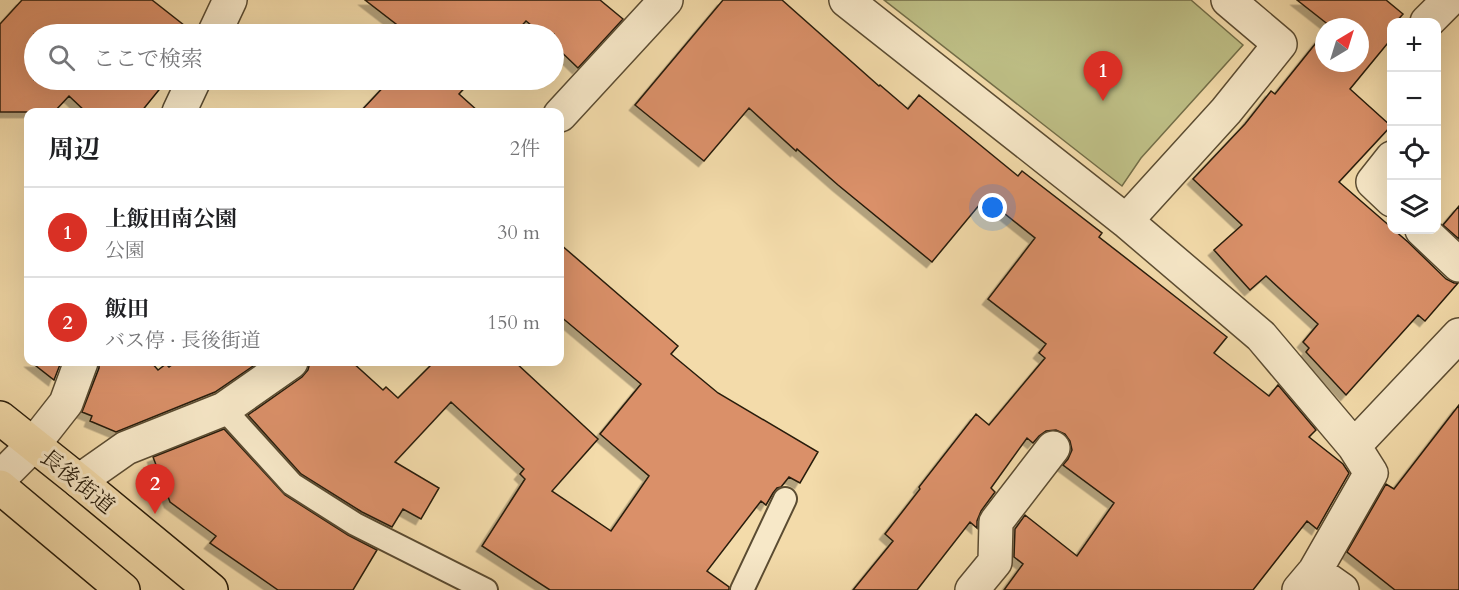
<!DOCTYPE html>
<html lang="ja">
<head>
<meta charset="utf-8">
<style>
	:root { --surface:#fff; --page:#f6f6f6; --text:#202124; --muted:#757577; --line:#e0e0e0; --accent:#d93025 }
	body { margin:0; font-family:Cardo,"Noto Serif JP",serif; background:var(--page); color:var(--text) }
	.controls { position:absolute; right:18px; top:18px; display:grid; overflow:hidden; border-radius:12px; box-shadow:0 6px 24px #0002 }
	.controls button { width:54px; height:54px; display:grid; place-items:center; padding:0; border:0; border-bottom:2px solid var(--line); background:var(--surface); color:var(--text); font:30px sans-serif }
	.compass { position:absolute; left:1315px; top:18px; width:54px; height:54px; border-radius:50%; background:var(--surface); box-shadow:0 6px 24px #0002; rotate:38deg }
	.you { position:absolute; left:993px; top:208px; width:21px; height:21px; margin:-15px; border:4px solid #fff; border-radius:50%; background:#1a73e8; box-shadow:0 0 0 9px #1a73e833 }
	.badge { display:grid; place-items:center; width:39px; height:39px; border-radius:50%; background:var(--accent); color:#fff; font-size:20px; font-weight:700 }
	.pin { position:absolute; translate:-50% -50px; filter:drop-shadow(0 2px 3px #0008) }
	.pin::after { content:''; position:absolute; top:32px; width:21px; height:18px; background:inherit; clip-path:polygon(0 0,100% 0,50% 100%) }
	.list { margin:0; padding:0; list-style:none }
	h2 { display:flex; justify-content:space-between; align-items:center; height:78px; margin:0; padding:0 24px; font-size:26px }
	h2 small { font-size:20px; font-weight:400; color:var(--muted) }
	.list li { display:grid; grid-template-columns:39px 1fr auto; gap:18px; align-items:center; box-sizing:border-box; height:90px; padding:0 24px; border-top:2px solid var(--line) }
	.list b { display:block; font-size:22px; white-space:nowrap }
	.list p { margin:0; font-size:20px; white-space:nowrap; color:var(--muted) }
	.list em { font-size:20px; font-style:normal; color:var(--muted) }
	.icon { flex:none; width:33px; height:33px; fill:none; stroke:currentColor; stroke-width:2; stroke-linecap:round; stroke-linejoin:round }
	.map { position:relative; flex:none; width:1459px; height:590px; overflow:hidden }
	.search { position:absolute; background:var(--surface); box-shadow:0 6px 24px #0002; left:24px; top:24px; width:540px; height:66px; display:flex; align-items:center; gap:15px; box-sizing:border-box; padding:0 21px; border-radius:33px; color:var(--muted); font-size:22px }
	.panel { position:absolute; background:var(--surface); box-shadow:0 6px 24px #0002; left:24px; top:108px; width:540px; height:258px; border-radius:12px }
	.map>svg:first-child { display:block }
</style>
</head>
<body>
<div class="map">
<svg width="1459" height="590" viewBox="0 0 1459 590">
	<defs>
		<filter id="shadow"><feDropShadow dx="-5.5" dy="5.5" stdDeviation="0" flood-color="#0004"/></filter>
	</defs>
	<rect width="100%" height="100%" fill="#f3dbaa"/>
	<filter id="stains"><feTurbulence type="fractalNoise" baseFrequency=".00333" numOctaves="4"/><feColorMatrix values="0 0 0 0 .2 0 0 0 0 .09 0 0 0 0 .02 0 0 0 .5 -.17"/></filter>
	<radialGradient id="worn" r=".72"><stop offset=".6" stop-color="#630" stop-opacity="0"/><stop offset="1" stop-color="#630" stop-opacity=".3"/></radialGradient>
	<path fill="#bebf86" stroke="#736e48" stroke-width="1.5" d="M 884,0 L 1191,0 L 1243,45 L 1141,158 L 1122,186 Z"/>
	<path fill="#da9069" stroke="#281c0a" stroke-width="1.5" filter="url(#shadow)" d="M 22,0 L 152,0 L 189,29 L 184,34 L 34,34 L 34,80 L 167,80 L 141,112 L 86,112 L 69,96 L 54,112 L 0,112 L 0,24 Z
		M 365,0 L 600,0 L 623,19 L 578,68 L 554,45 L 554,34 L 542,34 L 526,21 L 514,34 L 409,34 Z
		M 723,0 L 782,0 L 879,86 L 880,85 L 908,109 L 919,95 L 1018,176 L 1022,171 L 1102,233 L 1099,237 L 1227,337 L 1214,353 L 1269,396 L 1278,385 L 1316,430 L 1309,437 L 1343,464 L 1349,473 L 1317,529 L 1307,521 L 1253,590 L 1004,590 L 1023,564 L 1014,557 L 1015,529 L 1025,515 L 1077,556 L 1114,503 L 1063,465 L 1068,459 L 1072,450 L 1070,441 L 1065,434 L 1056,430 L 1046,431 L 1039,436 L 1033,443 L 1027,438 L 991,488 L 995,492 L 981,511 L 977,521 L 977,528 L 970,522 L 917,590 L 853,590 L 893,541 L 885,534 L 920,489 L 919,487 L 976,414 L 989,425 L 1045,358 L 1039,353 L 1046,344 L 988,299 L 1035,238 L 985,198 L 932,262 L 838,185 L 797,149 L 796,151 L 749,108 L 704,161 L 635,105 Z
		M 1297,0 L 1386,0 L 1403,14 L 1396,22 L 1392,22 L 1392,38 L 1350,89 L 1391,126 L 1339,182 L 1392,228 L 1392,230 L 1394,230 L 1408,242 L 1446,279 L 1454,283 L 1458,283 L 1425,321 L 1418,315 L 1346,395 L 1306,352 L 1309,348 L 1303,342 L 1318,324 L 1266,276 L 1250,290 L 1214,250 L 1242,225 L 1193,179 L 1245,124 L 1271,91 L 1275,94 L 1324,33 L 1324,63 L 1360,63 L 1360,27 L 1329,27 L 1330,26 Z
		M 390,80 L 472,80 L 459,94 L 479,112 L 360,112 Z
		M 1459,206 L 1459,239 L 1443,225 Z
		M 560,244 L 678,346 L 671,354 L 718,393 L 818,452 L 800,483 L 789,477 L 781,487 L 777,488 L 773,493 L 766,505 L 761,501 L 707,571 L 729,587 L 729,590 L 550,590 L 482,546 L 525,479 L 520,474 L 524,469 L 451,402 L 395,462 L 439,488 L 421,519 L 403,509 L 392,527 L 362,512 L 301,474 L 248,415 L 302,377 L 308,370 L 310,362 L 352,362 L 383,390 L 386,387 L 398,398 L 434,362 L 515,362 L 598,439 L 552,491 L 611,531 L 649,476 L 600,434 L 641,384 L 560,316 Z
		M 31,362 L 61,362 L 54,380 Z
		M 99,362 L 151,362 L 158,370 L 166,364 L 169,367 L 176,362 L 259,362 L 215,392 L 116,432 L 90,421 L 92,416 L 82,412 L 99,368 Z
		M 1459,405 L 1459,590 L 1395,590 L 1347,552 L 1386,484 L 1394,489 Z
		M 224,429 L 285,495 L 348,535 L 377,550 L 353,590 L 278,590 L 210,543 L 216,536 L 170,502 L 153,457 Z"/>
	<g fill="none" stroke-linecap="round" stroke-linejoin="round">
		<defs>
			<path id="service" d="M 224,409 L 292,484 L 355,524 L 486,590
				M 742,590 L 785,499"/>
			<path id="minor" d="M 846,0 L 1126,221 L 1261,336 L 1354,446 L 1371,473 L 1315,571 L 1299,590
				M 1427,22 L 1449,0
				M 214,34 L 230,0
				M 179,112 L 194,80
				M 560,115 L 666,0
				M 1392,158 L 1373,182 L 1392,200
				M 1126,221 L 1226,111 L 1280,44 L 1228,0
				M 1422,230 L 1459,265
				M 1354,446 L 1459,335
				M 0,478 L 33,445 L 66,403 L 81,362
				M 79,481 L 126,448 L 224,409 L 291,362
				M 1315,571 L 1342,590
				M 972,590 L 995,562 L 996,522 L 1053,448"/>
			<path id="primary" d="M 0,418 L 79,481 L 211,590
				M 0,487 L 123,590"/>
		</defs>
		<use href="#service" stroke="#5b4c32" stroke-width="26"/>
		<use href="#minor" stroke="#5b4c32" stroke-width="36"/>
		<use href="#primary" stroke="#281c0a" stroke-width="36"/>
		<use href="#service" stroke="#f7e8c8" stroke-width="22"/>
		<use href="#minor" stroke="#f7e8c8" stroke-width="33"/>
		<use href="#primary" stroke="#f3dbaa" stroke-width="33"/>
	</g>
	<g text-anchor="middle" stroke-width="6" stroke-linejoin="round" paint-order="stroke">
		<g font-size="22" fill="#281c0a" stroke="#f7e8c8">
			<text transform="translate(78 481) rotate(39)" y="8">長後街道</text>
		</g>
	</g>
	<rect width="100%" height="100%" filter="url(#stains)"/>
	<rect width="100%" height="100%" fill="url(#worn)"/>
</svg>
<div class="controls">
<button>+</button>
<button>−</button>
<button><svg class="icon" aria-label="locate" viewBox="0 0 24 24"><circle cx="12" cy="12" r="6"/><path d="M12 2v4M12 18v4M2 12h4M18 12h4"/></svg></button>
<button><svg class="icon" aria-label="layers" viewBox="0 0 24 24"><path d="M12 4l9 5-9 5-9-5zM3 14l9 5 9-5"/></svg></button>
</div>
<svg class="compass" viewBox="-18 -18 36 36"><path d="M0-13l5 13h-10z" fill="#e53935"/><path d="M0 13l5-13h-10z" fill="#757577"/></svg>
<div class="you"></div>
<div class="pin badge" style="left:1103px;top:101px">1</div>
<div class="pin badge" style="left:155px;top:514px">2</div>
<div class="search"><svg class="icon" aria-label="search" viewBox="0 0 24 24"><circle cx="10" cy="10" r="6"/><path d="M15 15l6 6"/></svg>ここで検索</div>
<section class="panel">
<h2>周辺<small>2件</small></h2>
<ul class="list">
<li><span class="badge">1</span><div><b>上飯田南公園</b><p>公園</p></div><em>30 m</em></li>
<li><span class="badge">2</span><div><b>飯田</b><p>バス停 · 長後街道</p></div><em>150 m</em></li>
</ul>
</section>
</div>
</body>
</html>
